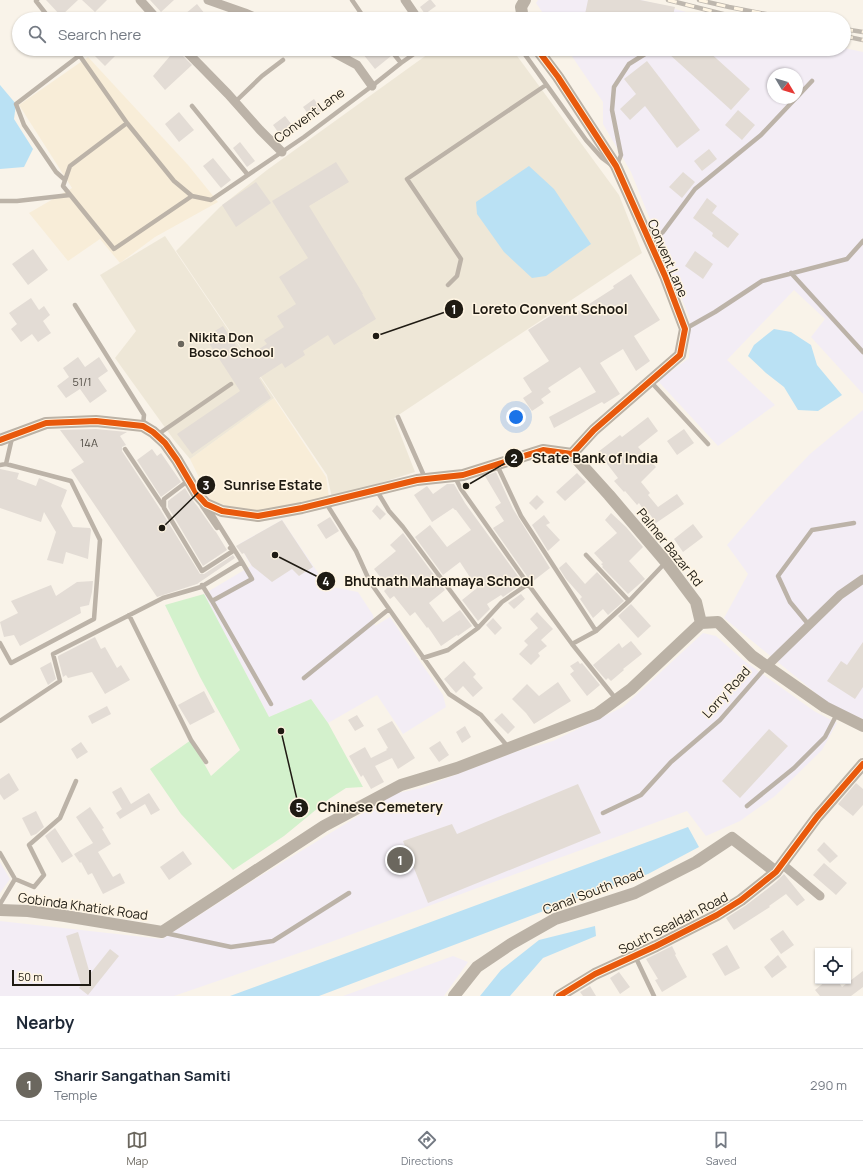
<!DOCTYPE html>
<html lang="en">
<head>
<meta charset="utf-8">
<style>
	:root { --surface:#fff; --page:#f2f2f3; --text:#1f2937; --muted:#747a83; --line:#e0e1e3; --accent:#6b675e }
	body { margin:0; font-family:Manrope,sans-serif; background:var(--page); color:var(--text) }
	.controls { position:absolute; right:12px; bottom:12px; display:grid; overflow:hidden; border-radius:0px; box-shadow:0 1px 3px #0004 }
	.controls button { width:36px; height:36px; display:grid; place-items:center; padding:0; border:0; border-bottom:1px solid var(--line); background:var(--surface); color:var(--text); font:20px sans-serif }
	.compass { position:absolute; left:767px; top:68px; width:36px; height:36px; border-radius:50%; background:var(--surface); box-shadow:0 1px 3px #0004; rotate:128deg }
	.scale { position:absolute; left:12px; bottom:10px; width:79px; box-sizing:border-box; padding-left:4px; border:2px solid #1f1b13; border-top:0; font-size:11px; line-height:14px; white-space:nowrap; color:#1f1b13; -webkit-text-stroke:3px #fff5e3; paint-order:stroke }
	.you { position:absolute; left:516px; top:417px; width:14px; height:14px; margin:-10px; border:3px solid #fff; border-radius:50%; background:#1a73e8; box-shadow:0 0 0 6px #1a73e833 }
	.badge { display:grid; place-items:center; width:26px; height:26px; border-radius:50%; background:var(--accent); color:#fff; font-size:13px; font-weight:700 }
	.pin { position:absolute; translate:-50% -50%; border:2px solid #fff; box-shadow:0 1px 4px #0006 }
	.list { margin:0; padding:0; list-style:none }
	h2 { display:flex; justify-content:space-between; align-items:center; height:52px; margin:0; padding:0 16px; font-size:17px }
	h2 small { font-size:13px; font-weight:400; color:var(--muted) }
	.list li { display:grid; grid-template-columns:26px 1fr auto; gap:12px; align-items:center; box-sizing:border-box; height:72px; padding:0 16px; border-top:1px solid var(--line) }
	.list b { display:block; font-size:15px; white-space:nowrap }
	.list p { margin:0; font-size:13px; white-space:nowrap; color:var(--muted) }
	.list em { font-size:13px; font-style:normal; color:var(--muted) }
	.icon { flex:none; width:22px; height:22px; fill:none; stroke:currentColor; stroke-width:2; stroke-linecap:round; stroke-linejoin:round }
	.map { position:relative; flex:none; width:863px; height:996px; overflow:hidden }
	.search { position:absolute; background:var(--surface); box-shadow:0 1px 3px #0004; left:12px; right:12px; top:12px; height:44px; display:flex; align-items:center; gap:10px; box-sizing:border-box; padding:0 14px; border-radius:22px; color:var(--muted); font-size:15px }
	.sheet { height:124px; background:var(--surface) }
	nav { display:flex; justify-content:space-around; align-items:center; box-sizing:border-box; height:56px; border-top:1px solid var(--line); background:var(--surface); font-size:11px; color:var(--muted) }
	nav a { display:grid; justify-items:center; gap:2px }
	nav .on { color:var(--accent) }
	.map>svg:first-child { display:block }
</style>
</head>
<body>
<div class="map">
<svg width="863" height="996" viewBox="0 0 863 996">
	<rect width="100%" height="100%" fill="#f9f3e9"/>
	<path fill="#f8edd8" d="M 88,57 L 188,165 L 218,202 L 155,237 L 120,263 L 100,239 L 68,261 L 29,213 L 72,188 L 19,105 Z
		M 274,398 L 326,477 L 329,497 L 268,511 L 239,510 L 210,500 L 190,459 Z"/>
	<path fill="#f3edf5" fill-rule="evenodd" d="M 538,0 L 642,0 L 712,19 L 547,19 L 536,3 Z
		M 844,48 L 863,52 L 863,394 L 811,337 L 825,319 L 794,290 L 727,360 L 775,405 L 718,446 L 658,381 L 689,358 L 690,319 L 631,172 L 603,124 L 603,102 L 567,49 L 844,49 ZM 773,74 L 797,74 L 797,98 L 773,98 Z
		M 863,410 L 863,719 L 829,704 L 724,618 L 748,574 L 727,545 L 766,500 L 810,454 Z
		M 282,520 L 327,586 L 358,592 L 373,615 L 375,626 L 390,617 L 443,695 L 446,707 L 403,734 L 377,695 L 328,723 L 311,699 L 269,717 L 204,594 L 251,566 L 239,544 Z
		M 703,633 L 716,636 L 743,660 L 814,711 L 837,723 L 822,750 L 775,796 L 740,821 L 706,836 L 687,811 L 328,943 L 174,996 L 0,996 L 0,921 L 162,939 L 257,878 L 394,794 L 421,788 L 515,752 L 553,741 L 623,707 Z
		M 0,862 L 10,879 L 0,893 Z
		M 453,956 L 468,962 L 444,996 L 343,996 Z"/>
	<path fill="#eee7d7" d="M 435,49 L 512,49 L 619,195 L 642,253 L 394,418 L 415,472 L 332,498 L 327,475 L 176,251 L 220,207 L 267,170 Z
		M 165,236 L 274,398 L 190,459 L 174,440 L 115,358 L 136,331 L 100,275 Z"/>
	<path fill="#d3f1cc" d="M 204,594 L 269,717 L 311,699 L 328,723 L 363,787 L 346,788 L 329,799 L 284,836 L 233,870 L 181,814 L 150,769 L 191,740 L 211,776 L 240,750 L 200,677 L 165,605 Z"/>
	<path fill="#bae1f4" d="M 0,85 L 16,104 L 14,119 L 33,149 L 24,167 L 0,169 Z
		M 529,166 L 554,189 L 591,244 L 546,276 L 532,278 L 504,252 L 477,214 L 476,202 Z
		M 774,329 L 791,332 L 811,345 L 817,365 L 842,395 L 818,411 L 798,410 L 784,387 L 766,373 L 748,356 L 754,345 Z
		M 688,827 L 699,847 L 648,874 L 583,896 L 319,996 L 230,996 Z
		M 595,926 L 596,936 L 543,958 L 510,996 L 480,996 L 501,970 L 539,940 Z"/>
	<path fill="#e3dcd5" d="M 46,0 L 78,0 L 61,16 Z
		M 82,0 L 107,0 L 95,12 Z
		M 150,0 L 174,0 L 161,12 Z
		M 429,0 L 431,0 L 436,6 L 425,14 L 420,7 Z
		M 588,0 L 640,0 L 675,7 L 672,19 L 584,19 Z
		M 197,4 L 209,19 L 179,19 Z
		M 96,49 L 122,49 L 105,66 L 92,53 Z
		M 176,49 L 192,65 L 165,90 L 153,76 Z
		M 359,49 L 386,49 L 391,56 L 375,69 Z
		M 674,49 L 706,49 L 750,89 L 731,110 L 669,54 Z
		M 647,61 L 700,130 L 677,148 L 645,106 L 630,120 L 620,109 L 636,94 L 624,79 Z
		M 314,99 L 322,111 L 312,119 L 303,107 Z
		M 738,110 L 755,125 L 742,140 L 725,125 Z
		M 179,112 L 194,130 L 179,142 L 165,124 Z
		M 285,116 L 296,130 L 283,139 L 273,125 Z
		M 240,142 L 255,161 L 247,167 L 233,148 Z
		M 709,149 L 717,159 L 702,171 L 694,161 Z
		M 213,158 L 231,180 L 221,188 L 203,166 Z
		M 336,162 L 349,182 L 309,206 L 363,294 L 362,294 L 376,319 L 334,345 L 328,335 L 303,351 L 305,355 L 285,368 L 282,363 L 259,378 L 271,398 L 192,454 L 177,434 L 240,391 L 205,337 L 223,326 L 244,358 L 267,344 L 264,340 L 284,327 L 277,316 L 296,304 L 279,277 L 308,258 L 272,201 Z
		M 683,172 L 695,182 L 682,198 L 669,187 Z
		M 256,182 L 271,203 L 236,227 L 222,205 Z
		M 707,198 L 717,206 L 712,213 L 739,234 L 728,248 L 712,236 L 713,233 L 693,218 Z
		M 33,249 L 48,270 L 28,285 L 12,264 Z
		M 695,251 L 713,264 L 703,279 L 685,266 Z
		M 631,274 L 660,320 L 634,336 L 650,361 L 636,371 L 623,349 L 600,363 L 620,394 L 604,404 L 602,402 L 554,428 L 549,417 L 596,392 L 580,367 L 548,388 L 551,392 L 541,399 L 544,403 L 532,411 L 523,398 L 532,392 L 523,378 L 549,361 L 528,330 L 566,306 L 572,315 L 614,288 L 613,286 Z
		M 31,298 L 39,310 L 44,306 L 50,315 L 43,321 L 51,333 L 38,342 L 32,334 L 21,342 L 11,329 L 17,324 L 9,313 Z
		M 78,357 L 85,367 L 99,357 L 108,371 L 98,378 L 107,391 L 90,403 L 80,389 L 66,398 L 57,386 L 69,377 L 63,368 Z
		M 648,417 L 658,431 L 638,447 L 656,467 L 641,482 L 650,493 L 648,495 L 658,507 L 677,494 L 684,504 L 656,523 L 649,513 L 647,515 L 639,503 L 637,505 L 625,491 L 624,492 L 614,481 L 618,478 L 598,452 L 620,435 L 622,437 Z
		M 96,429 L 127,432 L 120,436 L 126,445 L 122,447 L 122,451 L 160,509 L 200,574 L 204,574 L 233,555 L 235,558 L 197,584 L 157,597 L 71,470 L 84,462 L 60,430 Z
		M 684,429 L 694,443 L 677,455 L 667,441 Z
		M 152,449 L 157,456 L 161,453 L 181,482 L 161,497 L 137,460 Z
		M 0,469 L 19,473 L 17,479 L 36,486 L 39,478 L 67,490 L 61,506 L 73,527 L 90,528 L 91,530 L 88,559 L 66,552 L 63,564 L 47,560 L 56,532 L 44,512 L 41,522 L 0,508 Z
		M 496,472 L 513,509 L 550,568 L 532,582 L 530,579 L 529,579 L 493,528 L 504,521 L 495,507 L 501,503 L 485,476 Z
		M 577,473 L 586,482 L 565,501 L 556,492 Z
		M 447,484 L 454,484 L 465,503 L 523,583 L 503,597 L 501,595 L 487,604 L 490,609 L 478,621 L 462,600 L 477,588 L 460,562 L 443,575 L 415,537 L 430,525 L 447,547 L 471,530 L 456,510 L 455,510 L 453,508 L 432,522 L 414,495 L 427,486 L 433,494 Z
		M 185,488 L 191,498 L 198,507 L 214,530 L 216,532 L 227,550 L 203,566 L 168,507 L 168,501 Z
		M 537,495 L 544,502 L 536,510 L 529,503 Z
		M 377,505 L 386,514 L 380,520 L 372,511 Z
		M 611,513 L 626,527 L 643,547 L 629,561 L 645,579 L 628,594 L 602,567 L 603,566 L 601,564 L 603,563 L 594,553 L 617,533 L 605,520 Z
		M 544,515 L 550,523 L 546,525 L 560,540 L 548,551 L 532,525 Z
		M 330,517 L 339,531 L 326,539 L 317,525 Z
		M 282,520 L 313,567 L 299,576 L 292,569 L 272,582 L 252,566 L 244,553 L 242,554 L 236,546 Z
		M 693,524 L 703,537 L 683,552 L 674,539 Z
		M 403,533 L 445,590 L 429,603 L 443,622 L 460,610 L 472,626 L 458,636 L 457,635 L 441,646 L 428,627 L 427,628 L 415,612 L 410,616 L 394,596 L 390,599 L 384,591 L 388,587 L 374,569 L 396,551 L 390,545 Z
		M 566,562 L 585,584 L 597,572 L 624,601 L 608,615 L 603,609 L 593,618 L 580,599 L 582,597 L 566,579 L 559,568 Z
		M 93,581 L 92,592 L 89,605 L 80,607 L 81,613 L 20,646 L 14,635 L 4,637 L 0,622 L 18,613 L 11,601 L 51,585 L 56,596 L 77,582 Z
		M 521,594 L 525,599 L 514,609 L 508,603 Z
		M 631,604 L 651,626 L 638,638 L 618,616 Z
		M 537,612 L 553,629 L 541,640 L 547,646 L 538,653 L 540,656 L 531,665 L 519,654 L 528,645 L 524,641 L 538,628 L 530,619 Z
		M 493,618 L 502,628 L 495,635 L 486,625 Z
		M 95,637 L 101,649 L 105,647 L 117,668 L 121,665 L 130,680 L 105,694 L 92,672 L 68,678 L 66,675 L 63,677 L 58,658 L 58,656 Z
		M 631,641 L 642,654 L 623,669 L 624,670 L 611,681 L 608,678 L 606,680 L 593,665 L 619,643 L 622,648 Z
		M 863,642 L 863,687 L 855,699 L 827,681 L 841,661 L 847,665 Z
		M 464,661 L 476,674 L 473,677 L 483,688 L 473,697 L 463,686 L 456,693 L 444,679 Z
		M 578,661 L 580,664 L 582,663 L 600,685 L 587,696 L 570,674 L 574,671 L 570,666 Z
		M 51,662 L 56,679 L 48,685 L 40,668 Z
		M 558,682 L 571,701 L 534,724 L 526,713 L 512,699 L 527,684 L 539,696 Z
		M 204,691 L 215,712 L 190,725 L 178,705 Z
		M 107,706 L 111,714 L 92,724 L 88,716 Z
		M 502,713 L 515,727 L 508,734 L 494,720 Z
		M 357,715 L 364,726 L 355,731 L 348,720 Z
		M 392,721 L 415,758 L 398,769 L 392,758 L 375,766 L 384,782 L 371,789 L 363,775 L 361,777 L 349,756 L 365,747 L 371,758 L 387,750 L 386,749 L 388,748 L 377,729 Z
		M 465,726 L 471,737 L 462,743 L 456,732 Z
		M 769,729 L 788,746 L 740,798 L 722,781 Z
		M 440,741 L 449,755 L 439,762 L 429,748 Z
		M 81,742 L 88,752 L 77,759 L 71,749 Z
		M 9,773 L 19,790 L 4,800 L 0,794 L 0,779 Z
		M 856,783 L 863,789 L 863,805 L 853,816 L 838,804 Z
		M 578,784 L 601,833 L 428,903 L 403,841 L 452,824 L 457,834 Z
		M 121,787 L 131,804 L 149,793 L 160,810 L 151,815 L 145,804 L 120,819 L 116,813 L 122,809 L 112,792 Z
		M 90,807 L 104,828 L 102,829 L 111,844 L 98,852 L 113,877 L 120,873 L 125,883 L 103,894 L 92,873 L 88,875 L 81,862 L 80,863 L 74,854 L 93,843 L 76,817 Z
		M 36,811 L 44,827 L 36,834 L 31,836 L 22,818 Z
		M 55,828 L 73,856 L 62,863 L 45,836 Z
		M 824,842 L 838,856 L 830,863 L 817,850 Z
		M 183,851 L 192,864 L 169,880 L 160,867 Z
		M 824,863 L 847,883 L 836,895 L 813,875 Z
		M 784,874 L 805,900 L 797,906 L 786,894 L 769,906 L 770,907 L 734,930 L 726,918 L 745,906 L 766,890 L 776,882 Z
		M 783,930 L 794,945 L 781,954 L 770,939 Z
		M 78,932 L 90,974 L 110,949 L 119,956 L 88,995 L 79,988 L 81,985 L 66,936 Z
		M 727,945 L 740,968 L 725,976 L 712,954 Z
		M 672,946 L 676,954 L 675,955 L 687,977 L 662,992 L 655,980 L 658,979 L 646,959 Z
		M 778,955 L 787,967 L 772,978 L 764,967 Z
		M 863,971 L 863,987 L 851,996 L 820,996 L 815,990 L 826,981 L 838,981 L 842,987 Z
		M 619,972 L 630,987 L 620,994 L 610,978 Z
		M 590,986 L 596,996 L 583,996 L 580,992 Z"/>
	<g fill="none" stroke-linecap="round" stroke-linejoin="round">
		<path stroke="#bcb3a8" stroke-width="4.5" d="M 37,0 L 36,1 L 50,19
			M 352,0 L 365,19
			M 75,49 L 127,123
			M 390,49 L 401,63
			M 521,49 L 586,140 L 602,158 L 610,164
			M 797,97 L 812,81
			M 235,102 L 262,76 L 283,60
			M 192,106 L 248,175
			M 617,165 L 621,155 L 612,110 L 614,87 L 629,64 L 653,49
			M 65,180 L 56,172 L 24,125 L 16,104 L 80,55
			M 192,196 L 114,249 L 63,186 L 70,166 L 127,123 L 174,181 L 192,196 L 211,200 L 304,137 L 372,86 L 401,63 L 421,49
			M 0,201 L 17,201 L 70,195
			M 650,242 L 663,232 L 695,189 L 761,135 L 796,98
			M 791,273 L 863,352
			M 448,285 L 457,276 L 461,259 L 407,179 L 546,85
			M 75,305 L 144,415 L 143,425
			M 685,329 L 715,312 L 762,281 L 847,259 L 863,241
			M 651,382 L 708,444
			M 398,417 L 425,478
			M 157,435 L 231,384
			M 125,449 L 163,506
			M 6,464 L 12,438
			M 0,465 L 6,464 L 71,481 L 100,540 L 94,619 L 11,663 L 0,643
			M 497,465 L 521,516 L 596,631
			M 455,477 L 461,489 L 528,584 L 572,644 L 616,699
			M 189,480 L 164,499 L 164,508 L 202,571 L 233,551 L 230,548
			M 377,491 L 389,511 L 403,527 L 478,628
			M 326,503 L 356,551 L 370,582 L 449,694 L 481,715 L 509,748
			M 202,506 L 217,528
			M 586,555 L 629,601
			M 202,585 L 212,601 L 252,579 L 242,562
			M 212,601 L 271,704
			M 129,615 L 191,740 L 206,762
			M 809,625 L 790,602 L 778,576 L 812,530 L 854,523
			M 572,644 L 596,631 L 630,600 L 665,563
			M 423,658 L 448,650 L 478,628 L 502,602 L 528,584
			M 304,678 L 389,609
			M 0,721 L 60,681 L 53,654 L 163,598 L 201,587 L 242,562 L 209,509
			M 747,806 L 794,768 L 825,737 L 837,714
			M 603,813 L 641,795 L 671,762 L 720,720 L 767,666
			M 0,853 L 15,879 L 0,904
			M 15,879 L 34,887 L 44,875 L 29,845 L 60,818 L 76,781
			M 165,933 L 231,947 L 273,941 L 349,893
			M 635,956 L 654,996"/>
		<path stroke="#bcb3a8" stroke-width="9" d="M 140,0 L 157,19
			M 208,0 L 245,13 L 259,19
			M 405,0 L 418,19
			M 184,49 L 228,94 L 260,130 L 282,152
			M 327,49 L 357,65 L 372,86
			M 767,666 L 840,595 L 863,579
			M 782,864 L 820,896"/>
		<path stroke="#bbb2a6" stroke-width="12" d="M 523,19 L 521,7 L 525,0
			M 537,49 L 558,77 L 616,166 L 665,276 L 685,329 L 680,355 L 594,430 L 572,454
			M 0,440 L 46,423 L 96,421 L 143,426 L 153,432 L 165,443 L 177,460 L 197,494 L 206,504 L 222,511 L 258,516 L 302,508 L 417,480 L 426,479 L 463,475 L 543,450 L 572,454
			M 572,454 L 609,495 L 666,562 L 696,602 L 701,623
			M 701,623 L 718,622 L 752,656 L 825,707 L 863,726
			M 0,910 L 28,911 L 65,916 L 162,932 L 324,826 L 401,785 L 457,768 L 597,714 L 631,689 L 701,623
			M 454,996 L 477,967 L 511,944 L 555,919 L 635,893 L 696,862 L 732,838 L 776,872
			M 559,996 L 595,974 L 656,946 L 717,915 L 741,900 L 776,872 L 817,817 L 863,764"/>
		<defs>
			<path id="rail" d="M 668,0 L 727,15 L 749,19
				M 699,0 L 729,7 L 792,19
				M 844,29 L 863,32
				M 844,36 L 863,40"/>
		</defs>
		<use href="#rail" stroke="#beb7ae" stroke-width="4.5"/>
		<use href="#rail" stroke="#fff5e3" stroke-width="3" stroke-dasharray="9" stroke-linecap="butt"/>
		<defs>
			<path id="cycleway" d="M 0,440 L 46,423 L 96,421 L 143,426 L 153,432 L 165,443 L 177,460 L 197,494 L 206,504 L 222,511 L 258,516 L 302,508 L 417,480 L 426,479 L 463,475 L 543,450 L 572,454 L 594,430 L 680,355 L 685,329 L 665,276 L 616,166 L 558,77 L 537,49
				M 559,996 L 595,974 L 656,946 L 717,915 L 741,900 L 776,872 L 817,817 L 863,764"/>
		</defs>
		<use href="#cycleway" stroke="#fff5e3" stroke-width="8"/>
		<use href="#cycleway" stroke="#e8590c" stroke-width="6"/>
	</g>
	<circle fill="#6b675e" stroke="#fff5e3" stroke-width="1.5" cx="181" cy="344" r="4"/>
	<g text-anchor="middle" stroke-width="3" stroke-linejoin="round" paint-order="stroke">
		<g font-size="11" fill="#514c44">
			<text x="82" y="386">51/1</text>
			<text x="89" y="447">14A</text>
		</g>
		<g font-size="13" fill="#1f1b13" stroke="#fff5e3">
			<text transform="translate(309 115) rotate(-36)" y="5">Convent Lane</text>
			<text transform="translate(668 258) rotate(67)" y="5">Convent Lane</text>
			<text transform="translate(670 547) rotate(51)" y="5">Palmer Bazar Rd</text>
			<text transform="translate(726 692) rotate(-48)" y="5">Lorry Road</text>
			<text transform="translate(593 891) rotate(-21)" y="5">Canal South Road</text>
			<text transform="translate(83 906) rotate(8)" y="5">Gobinda Khatick Road</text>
			<text transform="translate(673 923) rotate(-27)" y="5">South Sealdah Road</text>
		</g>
		<g font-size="13" font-weight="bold" fill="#1f1b13" stroke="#fff5e3" text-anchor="start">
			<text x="189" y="342">Nikita Don<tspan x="189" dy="15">Bosco School</tspan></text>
		</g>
	</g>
	<path fill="none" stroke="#1f1b13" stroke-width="1.5" d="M376 336L454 309M466 486L514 458M162 528L206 485M275 555L326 581M281 731L299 808"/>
	<g fill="#1f1b13" stroke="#fff5e3" stroke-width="1.5">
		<circle cx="376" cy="336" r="4"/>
		<circle cx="466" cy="486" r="4"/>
		<circle cx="162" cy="528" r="4"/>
		<circle cx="275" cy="555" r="4"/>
		<circle cx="281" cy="731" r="4"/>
		<circle cx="454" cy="309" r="10"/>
		<circle cx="514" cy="458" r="10"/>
		<circle cx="206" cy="485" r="10"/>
		<circle cx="326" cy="581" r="10"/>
		<circle cx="299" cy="808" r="10"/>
	</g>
	<g font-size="12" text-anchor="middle" font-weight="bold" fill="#fff">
		<text x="454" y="314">1</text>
		<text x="514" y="463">2</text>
		<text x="206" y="490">3</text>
		<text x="326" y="586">4</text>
		<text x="299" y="812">5</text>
	</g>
	<g font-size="14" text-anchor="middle" font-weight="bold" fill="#1f1b13" stroke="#fff5e3" stroke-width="3" stroke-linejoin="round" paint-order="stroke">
		<text x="550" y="314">Loreto Convent School</text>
		<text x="595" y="463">State Bank of India</text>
		<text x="273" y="490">Sunrise Estate</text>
		<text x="439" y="586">Bhutnath Mahamaya School</text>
		<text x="380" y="812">Chinese Cemetery</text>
	</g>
</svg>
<div class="controls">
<button><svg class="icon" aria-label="locate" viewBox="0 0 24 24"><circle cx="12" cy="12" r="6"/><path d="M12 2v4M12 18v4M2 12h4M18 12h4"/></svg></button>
</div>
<svg class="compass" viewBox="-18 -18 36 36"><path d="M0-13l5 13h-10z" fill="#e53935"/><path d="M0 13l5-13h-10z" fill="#747a83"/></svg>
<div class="scale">50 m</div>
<div class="you"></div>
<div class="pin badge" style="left:400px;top:860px">1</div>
<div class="search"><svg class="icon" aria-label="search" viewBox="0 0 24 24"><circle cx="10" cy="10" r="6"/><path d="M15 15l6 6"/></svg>Search here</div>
</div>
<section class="sheet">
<h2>Nearby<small></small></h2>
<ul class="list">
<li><span class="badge">1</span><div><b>Sharir Sangathan Samiti</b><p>Temple</p></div><em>290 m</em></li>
</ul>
</section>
<nav>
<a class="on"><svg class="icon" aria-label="map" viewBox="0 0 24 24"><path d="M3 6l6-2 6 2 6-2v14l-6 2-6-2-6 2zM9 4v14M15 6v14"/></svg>Map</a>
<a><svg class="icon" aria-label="directions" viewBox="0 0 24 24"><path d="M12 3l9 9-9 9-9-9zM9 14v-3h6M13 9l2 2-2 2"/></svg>Directions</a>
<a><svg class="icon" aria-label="saved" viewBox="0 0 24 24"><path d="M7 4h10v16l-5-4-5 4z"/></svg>Saved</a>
</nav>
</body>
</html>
